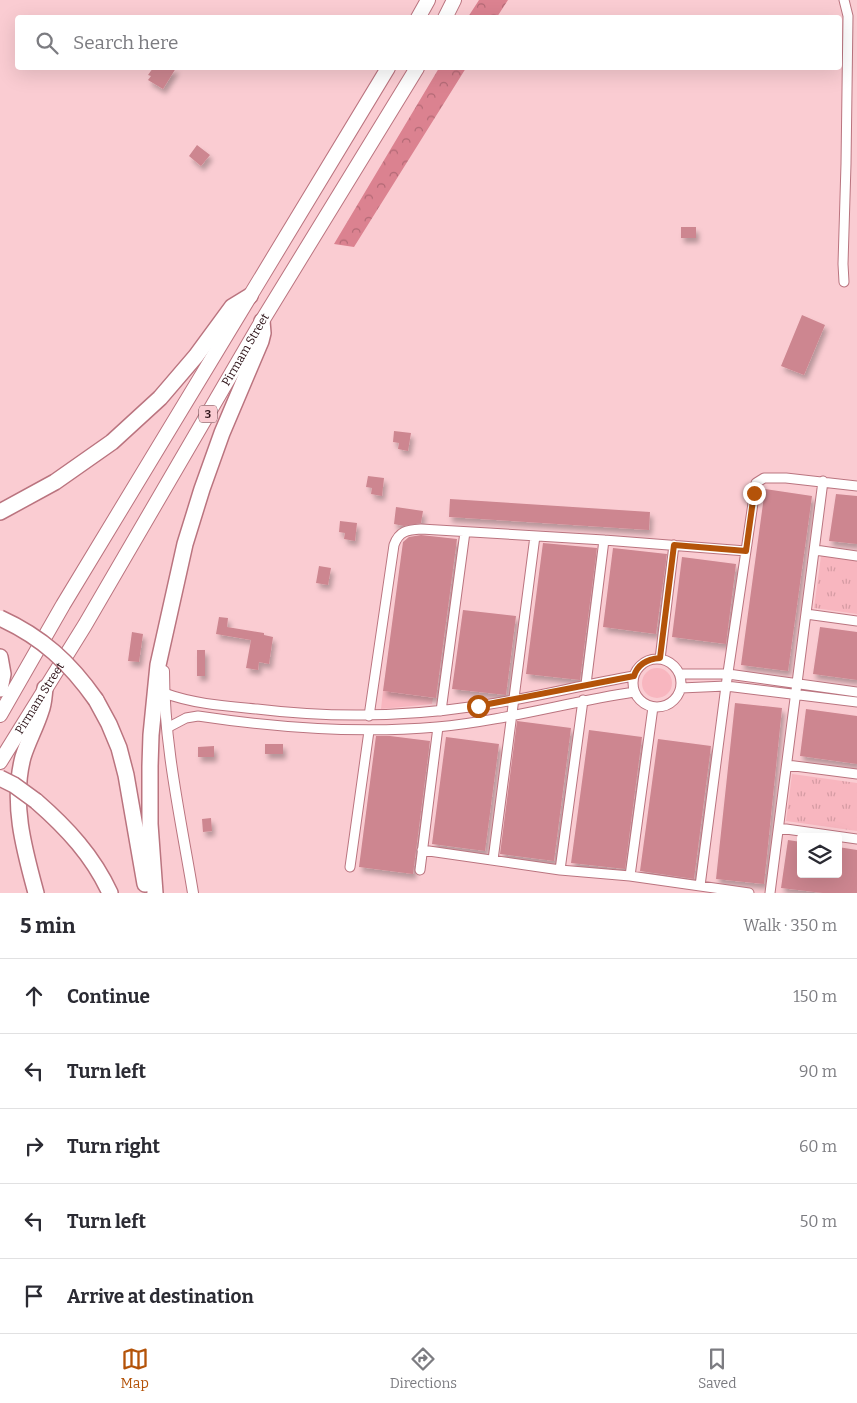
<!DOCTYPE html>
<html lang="en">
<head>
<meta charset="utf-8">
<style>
	:root { --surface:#fff; --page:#f2f2f3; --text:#2b2b33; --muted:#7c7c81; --line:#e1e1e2; --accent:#b45309 }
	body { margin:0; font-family:Bitter,serif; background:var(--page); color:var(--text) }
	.controls { position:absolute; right:15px; bottom:15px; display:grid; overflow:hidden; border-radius:5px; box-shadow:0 5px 20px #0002 }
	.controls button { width:45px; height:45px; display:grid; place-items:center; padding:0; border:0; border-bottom:1px solid var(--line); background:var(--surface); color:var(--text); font:25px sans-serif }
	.stop { position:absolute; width:15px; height:15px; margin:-11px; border:4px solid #b45309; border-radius:50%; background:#fff }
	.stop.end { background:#b45309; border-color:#fff; box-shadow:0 1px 5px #0008 }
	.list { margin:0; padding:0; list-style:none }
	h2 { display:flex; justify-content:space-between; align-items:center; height:65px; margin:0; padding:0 20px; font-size:21px }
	h2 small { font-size:16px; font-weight:400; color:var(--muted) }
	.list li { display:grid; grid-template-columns:32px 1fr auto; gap:15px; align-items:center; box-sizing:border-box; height:75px; padding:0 20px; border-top:1px solid var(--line) }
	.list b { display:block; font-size:19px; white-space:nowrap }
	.list em { font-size:16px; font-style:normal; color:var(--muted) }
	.icon { flex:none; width:28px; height:28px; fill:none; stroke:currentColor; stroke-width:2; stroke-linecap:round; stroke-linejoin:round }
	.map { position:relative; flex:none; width:857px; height:893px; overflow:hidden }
	.search { position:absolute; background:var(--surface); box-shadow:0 5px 20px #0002; left:15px; right:15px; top:15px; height:55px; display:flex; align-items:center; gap:12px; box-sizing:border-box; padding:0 18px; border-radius:5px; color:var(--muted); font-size:19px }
	.sheet { height:440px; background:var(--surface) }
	nav { display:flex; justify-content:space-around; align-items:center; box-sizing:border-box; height:70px; border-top:1px solid var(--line); background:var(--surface); font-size:14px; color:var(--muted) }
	nav a { display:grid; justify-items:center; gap:2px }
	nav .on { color:var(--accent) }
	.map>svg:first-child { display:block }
</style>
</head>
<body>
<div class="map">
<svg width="857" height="893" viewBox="0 0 857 893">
	<defs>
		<pattern id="forest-crowns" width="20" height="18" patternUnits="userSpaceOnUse" patternTransform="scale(1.25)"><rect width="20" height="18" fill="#db8290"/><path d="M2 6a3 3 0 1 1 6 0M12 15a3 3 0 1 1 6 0" fill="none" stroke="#b26975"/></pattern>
		<pattern id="park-tufts" width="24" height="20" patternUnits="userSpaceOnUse" patternTransform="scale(1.25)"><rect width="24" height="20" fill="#f8b6bf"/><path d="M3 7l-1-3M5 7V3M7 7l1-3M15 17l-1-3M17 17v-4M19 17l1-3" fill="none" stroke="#d59ba3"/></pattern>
		<filter id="shadow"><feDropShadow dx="3" dy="5" stdDeviation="2.5" flood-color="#0004"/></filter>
	</defs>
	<rect width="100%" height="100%" fill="#faccd2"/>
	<path fill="#f8b6bf" d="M642 683a15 15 0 1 1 30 0a15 15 0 1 1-30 0Z
		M 383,691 L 433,698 L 432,704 L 381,709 Z"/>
	<path fill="url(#forest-crowns)" d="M 479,0 L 508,0 L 497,17 L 468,17 Z
		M 439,68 L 466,68 L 354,247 L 334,244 Z"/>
	<path fill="url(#park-tufts)" d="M 821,556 L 857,561 L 857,614 L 814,608 Z
		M 792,774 L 857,783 L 857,831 L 786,821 Z"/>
	<path fill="#cd8690" filter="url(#shadow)" d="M 153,68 L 176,68 L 163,89 L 148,80 L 151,76 L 148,75 Z
		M 197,145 L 210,155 L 201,166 L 189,156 Z
		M 681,227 L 696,227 L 696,238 L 681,238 Z
		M 802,315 L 825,325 L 804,375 L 781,366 Z
		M 394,431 L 411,433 L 408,451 L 398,449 L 399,443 L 393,442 Z
		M 368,476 L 384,478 L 382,496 L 371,494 L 372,488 L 366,487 Z
		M 765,489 L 812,496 L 788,671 L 741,665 Z
		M 836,494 L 857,496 L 857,544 L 829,541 Z
		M 450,499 L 650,512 L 649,530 L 449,517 Z
		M 396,507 L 423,511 L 421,523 L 404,526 L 394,524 Z
		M 340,521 L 357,523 L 355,541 L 344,539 L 345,533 L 339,532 Z
		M 421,535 L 457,539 L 436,698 L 383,691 L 403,542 L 409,537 Z
		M 543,543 L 597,548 L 580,680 L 526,674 Z
		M 613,548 L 667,554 L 656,634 L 603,627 Z
		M 682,557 L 736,564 L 726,644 L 672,637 Z
		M 319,566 L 331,568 L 328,585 L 316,583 Z
		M 463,610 L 516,616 L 506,695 L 452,689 Z
		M 219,617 L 228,618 L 227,627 L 264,633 L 264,635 L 273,637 L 269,664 L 259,662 L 258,670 L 246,668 L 251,640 L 216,634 Z
		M 820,627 L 857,632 L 857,680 L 813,674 Z
		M 132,632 L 143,634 L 139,662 L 128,661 Z
		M 197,650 L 205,650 L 205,676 L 197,676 Z
		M 735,703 L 782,708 L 764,884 L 716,879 Z
		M 806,709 L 857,716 L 857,764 L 800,756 Z
		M 517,721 L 571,728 L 554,861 L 500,854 Z
		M 589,730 L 642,737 L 625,869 L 571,863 Z
		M 376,736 L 390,736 L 430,741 L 413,874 L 359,867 Z
		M 446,737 L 499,744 L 485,851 L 432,844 Z
		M 658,739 L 711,746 L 694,879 L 640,871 Z
		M 265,744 L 283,744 L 283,754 L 265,754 Z
		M 214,746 L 214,757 L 198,757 L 198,747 Z
		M 211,818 L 212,831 L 203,832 L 202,819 Z
		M 788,840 L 801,842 L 801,874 L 838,874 L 838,847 L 857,850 L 857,893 L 823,893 L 781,888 Z"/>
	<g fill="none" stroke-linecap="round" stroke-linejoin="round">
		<defs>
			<path id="minor" d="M 844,0 L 848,16 L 846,164 L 843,264 L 844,282
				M 815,550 L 857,556
				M 806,614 L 857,621
				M633 683a24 24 0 1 1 48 0a24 24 0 1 1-48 0Z
				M 660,659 L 674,545
				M 680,674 L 728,674 L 857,692
				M 586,684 L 604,540
				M 681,688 L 726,686 L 857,702
				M 164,693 C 194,704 225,706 257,709 C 330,718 404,717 477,706 C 529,699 581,685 634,676
				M 441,711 L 465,532
				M 369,716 L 394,545 C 399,531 407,530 421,529 L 604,540 L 746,551
				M 167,728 L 186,718 L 198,716 C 278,728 356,734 437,727 C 503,721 568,702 634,692
				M 787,765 L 857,774
				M 779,828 L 857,839
				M 422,850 L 560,870 L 630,876 L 749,893
				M 493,860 L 535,536
				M 350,867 L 369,731
				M 420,870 L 438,727
				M 560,870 L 583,700
				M 630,876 L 653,707
				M 700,886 L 726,686 L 756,483 L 764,478 L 786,478 L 857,486
				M 770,893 L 823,481"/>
			<path id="tertiary" d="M 164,671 C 164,746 181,820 193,893"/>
			<g id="trunk">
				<path d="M 418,18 L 428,0"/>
				<path d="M 445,18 L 454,0"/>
				<path d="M 0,715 L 63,605 L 388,68"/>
				<path id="s1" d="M 0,762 L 85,625 L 262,321 L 417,68"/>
			</g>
			<path id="motorway" d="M 0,512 L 55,482 L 112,442 L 160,398 L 196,356 L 232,307 L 250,296
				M 0,657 L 3,674 L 0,689
				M 96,700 L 109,724 L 119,748 L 126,775 L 145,884
				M 36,801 C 67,828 93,856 110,893
				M 36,893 C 24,849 11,803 23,757 C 28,741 36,727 41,711 C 44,704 44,696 45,688
				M 155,893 L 150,824 L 150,766 L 151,735 L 158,665 L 185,544 L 202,489 L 222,433 L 261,341 L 263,333 L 262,321"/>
		</defs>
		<use href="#minor" stroke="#ba747f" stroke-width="11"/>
		<use href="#tertiary" stroke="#ba747f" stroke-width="12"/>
		<use href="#trunk" stroke="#ba747f" stroke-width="16"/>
		<use href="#motorway" stroke="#ba747f" stroke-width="18"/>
		<use href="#minor" stroke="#fff" stroke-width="9"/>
		<use href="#tertiary" stroke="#fff" stroke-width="10"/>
		<use href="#trunk" stroke="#fff" stroke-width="14"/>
		<use href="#motorway" stroke="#fff" stroke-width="15"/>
		<defs>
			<path id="motorway-bridge" d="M 0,618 C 42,637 70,663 96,700
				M 0,778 L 14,785 L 36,801"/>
		</defs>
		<use href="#motorway-bridge" stroke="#ba747f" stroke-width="18" stroke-linecap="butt"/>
		<use href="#motorway-bridge" stroke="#fff" stroke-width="15"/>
	</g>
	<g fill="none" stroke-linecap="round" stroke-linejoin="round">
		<path stroke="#b45309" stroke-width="6" d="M 478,706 L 634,676 C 638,663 648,659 660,658 L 674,545 L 746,551 L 754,493"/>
	</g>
	<g text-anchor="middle" stroke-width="5" stroke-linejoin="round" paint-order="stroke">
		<rect fill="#faccd2" stroke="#6a494e" stroke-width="1" x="199" y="405.5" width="18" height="17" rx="4"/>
		<g font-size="11" font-weight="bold" fill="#2c1116">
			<text x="208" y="418">3</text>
		</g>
		<g font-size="12" fill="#2c1116" stroke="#faccd2">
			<text dy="4" stroke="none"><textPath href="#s1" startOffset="480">Pirmam Street</textPath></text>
			<text dy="4" stroke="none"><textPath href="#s1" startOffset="75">Pirmam Street</textPath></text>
		</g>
	</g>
</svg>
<div class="controls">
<button><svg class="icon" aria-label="layers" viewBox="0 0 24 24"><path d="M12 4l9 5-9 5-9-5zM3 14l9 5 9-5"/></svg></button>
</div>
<div class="stop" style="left:478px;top:706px"></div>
<div class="stop end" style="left:754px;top:493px"></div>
<div class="search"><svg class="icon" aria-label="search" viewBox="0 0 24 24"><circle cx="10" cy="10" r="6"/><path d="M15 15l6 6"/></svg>Search here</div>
</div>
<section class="sheet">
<h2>5 min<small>Walk · 350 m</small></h2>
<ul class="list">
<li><svg class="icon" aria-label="ahead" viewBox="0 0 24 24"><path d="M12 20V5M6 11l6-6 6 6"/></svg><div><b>Continue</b></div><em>150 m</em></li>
<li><svg class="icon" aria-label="left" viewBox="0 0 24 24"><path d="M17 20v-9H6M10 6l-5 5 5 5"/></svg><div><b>Turn left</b></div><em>90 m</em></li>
<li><svg class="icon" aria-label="right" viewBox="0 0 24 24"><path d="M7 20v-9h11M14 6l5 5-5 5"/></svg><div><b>Turn right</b></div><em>60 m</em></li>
<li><svg class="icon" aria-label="left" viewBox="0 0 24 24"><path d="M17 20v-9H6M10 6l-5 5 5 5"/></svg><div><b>Turn left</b></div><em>50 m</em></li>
<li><svg class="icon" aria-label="arrive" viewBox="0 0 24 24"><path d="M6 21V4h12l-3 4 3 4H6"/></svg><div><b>Arrive at destination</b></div></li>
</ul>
</section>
<nav>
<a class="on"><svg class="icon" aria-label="map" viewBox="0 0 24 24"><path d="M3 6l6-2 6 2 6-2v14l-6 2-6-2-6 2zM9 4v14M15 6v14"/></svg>Map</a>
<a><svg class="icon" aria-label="directions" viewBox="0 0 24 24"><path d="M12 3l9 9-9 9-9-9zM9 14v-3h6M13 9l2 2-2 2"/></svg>Directions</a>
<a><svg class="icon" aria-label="saved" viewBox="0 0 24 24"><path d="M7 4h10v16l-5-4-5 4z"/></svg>Saved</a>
</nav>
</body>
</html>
